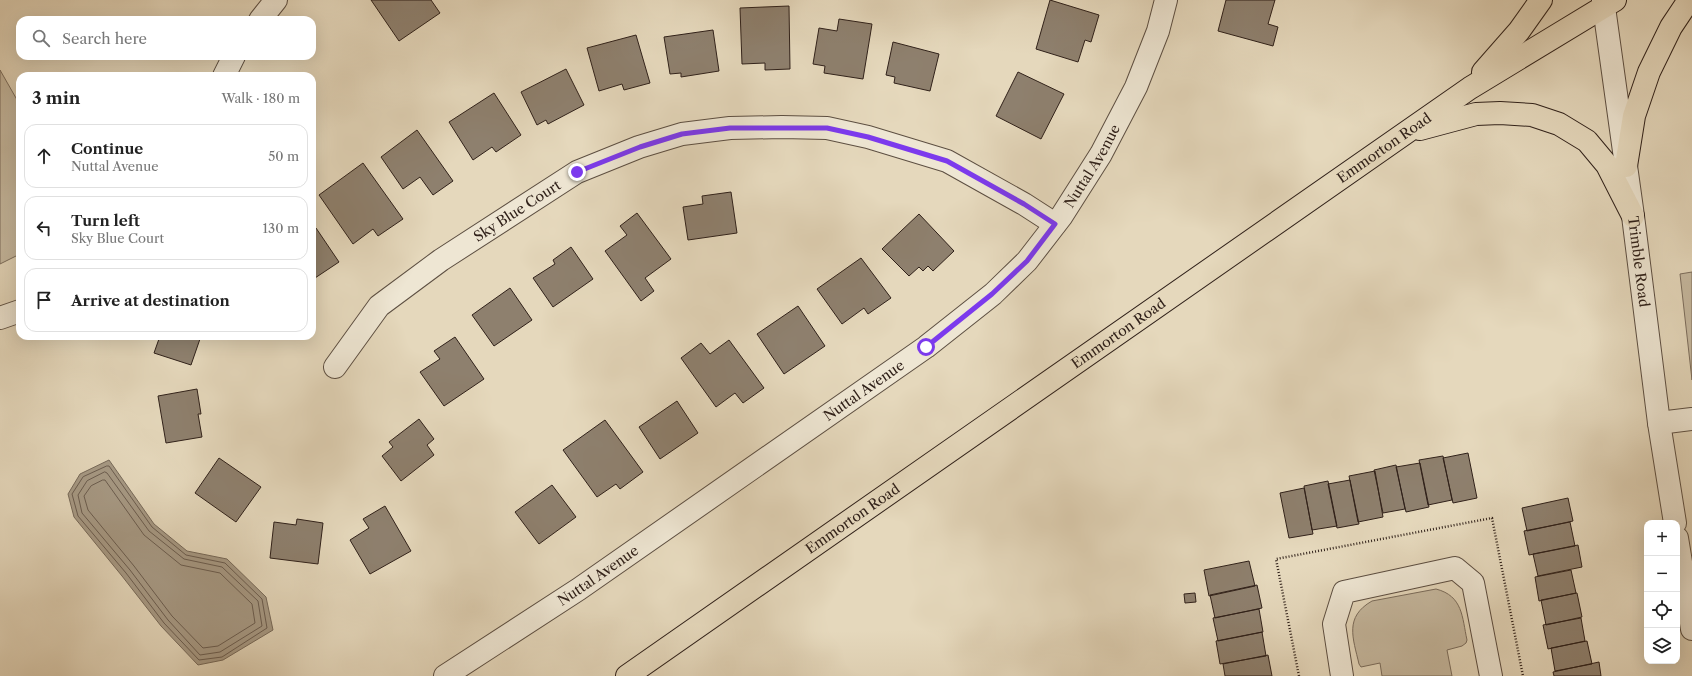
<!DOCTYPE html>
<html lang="en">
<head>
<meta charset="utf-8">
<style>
	:root { --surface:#fff; --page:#f2f2f2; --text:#222; --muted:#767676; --line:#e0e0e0 }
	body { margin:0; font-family:"Libre Caslon Text",serif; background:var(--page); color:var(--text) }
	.controls { position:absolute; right:12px; bottom:12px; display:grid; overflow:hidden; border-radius:8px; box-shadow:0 4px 16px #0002 }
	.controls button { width:36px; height:36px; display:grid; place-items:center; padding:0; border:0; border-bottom:1px solid var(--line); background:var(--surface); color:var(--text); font:20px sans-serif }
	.stop { position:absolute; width:12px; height:12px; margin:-9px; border:3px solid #7c3aed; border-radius:50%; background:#fff }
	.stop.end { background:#7c3aed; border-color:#fff; box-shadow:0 1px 4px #0008 }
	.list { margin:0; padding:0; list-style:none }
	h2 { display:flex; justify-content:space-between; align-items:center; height:52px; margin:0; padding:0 16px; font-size:17px }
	h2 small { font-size:13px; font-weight:400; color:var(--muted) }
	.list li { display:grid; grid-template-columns:26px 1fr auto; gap:12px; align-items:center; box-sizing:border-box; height:64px; margin:0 8px 8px; padding:0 8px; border:1px solid var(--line); border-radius:12px }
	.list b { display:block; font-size:15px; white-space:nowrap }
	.list p { margin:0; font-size:13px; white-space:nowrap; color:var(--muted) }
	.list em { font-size:13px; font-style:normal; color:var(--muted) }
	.icon { flex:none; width:22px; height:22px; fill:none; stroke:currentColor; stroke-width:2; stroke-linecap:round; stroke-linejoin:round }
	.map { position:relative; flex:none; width:1692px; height:676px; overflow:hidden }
	.search { position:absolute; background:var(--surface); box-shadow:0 4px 16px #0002; left:16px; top:16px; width:300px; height:44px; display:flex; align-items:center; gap:10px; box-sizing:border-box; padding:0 14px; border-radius:12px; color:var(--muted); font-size:15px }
	.panel { position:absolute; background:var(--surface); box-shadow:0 4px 16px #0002; left:16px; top:72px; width:300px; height:268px; border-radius:12px }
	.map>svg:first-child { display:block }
</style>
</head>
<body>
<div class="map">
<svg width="1692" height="676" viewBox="0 0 1692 676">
	<rect width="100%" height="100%" fill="#e5d8bc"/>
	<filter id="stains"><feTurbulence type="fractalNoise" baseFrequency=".005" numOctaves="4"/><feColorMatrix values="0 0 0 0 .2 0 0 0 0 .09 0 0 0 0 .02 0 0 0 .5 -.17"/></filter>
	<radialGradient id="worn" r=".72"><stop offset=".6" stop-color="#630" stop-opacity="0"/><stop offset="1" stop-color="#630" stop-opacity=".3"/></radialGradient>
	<path fill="#c6b9a0" stroke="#7b6d5d" d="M 0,70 L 20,105 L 20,254 L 0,264 Z
		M 1692,272 L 1692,380 L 1680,274 Z
		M 1436,589 C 1463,596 1462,617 1467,640 L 1466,643 L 1462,646 L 1447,650 L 1452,676 L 1382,676 L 1380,663 L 1361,667 L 1359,664 C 1353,638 1344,617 1372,601 Z"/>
	<path fill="#a79a85" stroke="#776a5a" d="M 109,460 L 154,524 L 187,551 L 227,559 L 266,597 L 273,630 L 223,660 L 198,665 L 161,626 L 122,576 L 74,517 L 68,494 L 80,474 Z"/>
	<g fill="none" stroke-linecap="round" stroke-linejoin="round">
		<path stroke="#6c5e50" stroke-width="1" d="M 107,466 L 109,466 L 152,527 L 186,555 L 225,563 L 262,599 L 267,628 L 222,657 L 199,660 L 164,623 L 126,573 L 78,516 L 72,494 L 83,477 Z
			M 105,472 L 107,473 L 149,531 L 184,559 L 222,567 L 258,601 L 262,626 L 220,652 L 200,655 L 168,620 L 130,570 L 82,513 L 78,495 L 87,481 Z
			M 103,480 L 105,480 L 144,535 L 181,565 L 220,573 L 252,604 L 255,623 L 218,646 L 203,648 L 172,616 L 134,566 L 88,510 L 84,496 L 91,486 Z"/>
	</g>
	<path fill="#8e806e" stroke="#30211a" d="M 371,0 L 431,0 L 440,13 L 399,41 Z
		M 1050,0 L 1099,15 L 1091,42 L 1085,40 L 1078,62 L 1036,49 Z
		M 1226,0 L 1275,0 L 1268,24 L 1278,27 L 1273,46 L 1218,31 Z
		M 789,6 L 790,69 L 765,70 L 765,63 L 742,64 L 740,8 Z
		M 839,19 L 872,24 L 863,79 L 824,73 L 825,66 L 813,64 L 819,28 L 837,31 Z
		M 713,30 L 719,71 L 681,77 L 681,73 L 670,74 L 664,37 Z
		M 636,35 L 650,83 L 624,90 L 622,84 L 599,91 L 587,48 Z
		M 893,42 L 939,54 L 930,91 L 894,83 L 895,77 L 886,75 Z
		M 566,69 L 584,105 L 548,124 L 546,120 L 537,125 L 521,92 Z
		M 1018,72 L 1064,94 L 1041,139 L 996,116 Z
		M 494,93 L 521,135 L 496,152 L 492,147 L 473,160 L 449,122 Z
		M 417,130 L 453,181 L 433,195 L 420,177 L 403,189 L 381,157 Z
		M 363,163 L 403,219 L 378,236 L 373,229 L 353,244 L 319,195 Z
		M 731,192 L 737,233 L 688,240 L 683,207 L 703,204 L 702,196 Z
		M 637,213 L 671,259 L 645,278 L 654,291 L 641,301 L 605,251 L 627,235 L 620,226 Z
		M 919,214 L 954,251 L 933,271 L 928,266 L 923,271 L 919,267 L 909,276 L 882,249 Z
		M 316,228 L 339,262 L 312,280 L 312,231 Z
		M 571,247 L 593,279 L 553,307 L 533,278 L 555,264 L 553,260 Z
		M 861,258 L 891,298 L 868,314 L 864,308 L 842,324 L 817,289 Z
		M 510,288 L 532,320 L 494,346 L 472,315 Z
		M 798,306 L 825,346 L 784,374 L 757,334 Z
		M 160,336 L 201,336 L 191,365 L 154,353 Z
		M 455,337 L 484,379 L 444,406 L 420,372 L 440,359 L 434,351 Z
		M 729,340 L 764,388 L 743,403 L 735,393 L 716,407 L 681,358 L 701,343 L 710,354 Z
		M 197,389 L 201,414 L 198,414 L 202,437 L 166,443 L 158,396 Z
		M 677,401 L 698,433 L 660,459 L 639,427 Z
		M 419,419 L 434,439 L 427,445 L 434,455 L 401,481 L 382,456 L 393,447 L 389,442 Z
		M 605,420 L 643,472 L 620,489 L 616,484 L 597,497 L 563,450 Z
		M 1468,453 L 1477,498 L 1453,503 L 1443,458 Z
		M 1443,456 L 1452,500 L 1428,505 L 1419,460 Z
		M 219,458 L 261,487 L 236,522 L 195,493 Z
		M 1420,463 L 1429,507 L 1406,512 L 1396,467 Z
		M 1396,465 L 1405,509 L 1383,513 L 1374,470 Z
		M 1375,471 L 1383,517 L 1358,522 L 1349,476 Z
		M 1350,480 L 1359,524 L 1337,528 L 1328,484 Z
		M 1328,481 L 1337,526 L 1312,530 L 1304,486 Z
		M 552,485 L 576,517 L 539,544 L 515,512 Z
		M 1304,488 L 1313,534 L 1289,538 L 1280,493 Z
		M 1568,498 L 1573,521 L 1527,531 L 1522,508 Z
		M 385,506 L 411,551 L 370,574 L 350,540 L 369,528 L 363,519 Z
		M 297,519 L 323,523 L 318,564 L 270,558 L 274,522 L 296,525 Z
		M 1570,522 L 1575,546 L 1529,555 L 1524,531 Z
		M 1578,545 L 1582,567 L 1538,576 L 1533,554 Z
		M 1249,561 L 1255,586 L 1209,596 L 1204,570 Z
		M 1571,570 L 1576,593 L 1539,601 L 1535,577 Z
		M 1257,585 L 1262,608 L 1215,618 L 1210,595 Z
		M 1195,593 L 1196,602 L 1185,603 L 1184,594 Z
		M 1577,593 L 1582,617 L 1546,625 L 1541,600 Z
		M 1259,609 L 1263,632 L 1218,641 L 1213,618 Z
		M 1581,618 L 1585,641 L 1548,649 L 1543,625 Z
		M 1262,632 L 1266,656 L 1220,664 L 1216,641 Z
		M 1587,641 L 1592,664 L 1555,671 L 1551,648 Z
		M 1268,655 L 1272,676 L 1225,676 L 1223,664 Z
		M 1599,662 L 1601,676 L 1554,676 L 1553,672 Z"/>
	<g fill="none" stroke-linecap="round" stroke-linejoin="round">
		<defs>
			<g id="minor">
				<path id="s1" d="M 1603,0 L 1633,216 L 1659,423 L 1675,523"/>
				<path d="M 260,20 L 276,0"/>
				<path d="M 224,76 L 234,56"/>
				<path d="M 0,318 L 20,311"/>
				<path id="s2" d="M 335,367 L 379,306 L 441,260 L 577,172 L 639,147 L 682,134 L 730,128 L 782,127 L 827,128 L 868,137 L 947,161 L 1024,204 L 1055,224"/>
				<path d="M 1659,423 L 1692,419"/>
				<path d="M 1677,538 L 1692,629"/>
				<path id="s3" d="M 445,676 L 579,589 L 926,347 L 993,294 L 1027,261 L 1061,217 L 1101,154 L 1136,87 L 1158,31 L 1166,0"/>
				<path d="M 1342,676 L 1334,624 L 1344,592 L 1455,568 L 1473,583 L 1491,676"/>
			</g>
			<g id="major">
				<path d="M 1483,72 L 1519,31 L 1541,0"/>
				<path d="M 1420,129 L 1476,114 L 1500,113 L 1532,115 L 1559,124 L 1587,141 L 1607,165 L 1633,216"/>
				<path d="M 1626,166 L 1634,116 L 1649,72 L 1671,27 L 1689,0"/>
				<path id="s4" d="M 627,676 L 1470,88 L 1615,0"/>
			</g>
		</defs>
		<use href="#minor" stroke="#5d4f42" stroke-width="24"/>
		<use href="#major" stroke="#30211a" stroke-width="24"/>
		<path stroke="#30211a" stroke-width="2.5" stroke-dasharray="1 2" stroke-linecap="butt" d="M 1299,676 L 1276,559 L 1492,518 L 1523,676"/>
		<use href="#minor" stroke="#eee6d3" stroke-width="22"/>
		<use href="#major" stroke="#e5d8bc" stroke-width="22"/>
	</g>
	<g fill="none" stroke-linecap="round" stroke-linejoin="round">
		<path stroke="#7c3aed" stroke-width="5" d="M 577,172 L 640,147 L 682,134 L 730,128 L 827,128 L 868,137 L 947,161 L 1024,204 L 1055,224 L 1027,261 L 992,294 L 926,347"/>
	</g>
	<g text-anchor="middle" stroke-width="3" stroke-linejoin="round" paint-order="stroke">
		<g font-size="14" fill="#30211a" stroke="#eee6d3">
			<text dy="5" stroke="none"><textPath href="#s4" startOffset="923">Emmorton Road</textPath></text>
			<text dy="5" stroke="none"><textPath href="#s3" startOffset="831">Nuttal Avenue</textPath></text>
			<text dy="5" stroke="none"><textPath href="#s2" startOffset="243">Sky Blue Court</textPath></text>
			<text dy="5" stroke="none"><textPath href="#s1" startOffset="264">Trimble Road</textPath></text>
			<text dy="5" stroke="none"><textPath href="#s4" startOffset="599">Emmorton Road</textPath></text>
			<text dy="5" stroke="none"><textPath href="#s3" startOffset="507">Nuttal Avenue</textPath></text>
			<text dy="5" stroke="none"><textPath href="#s4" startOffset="275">Emmorton Road</textPath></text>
			<text dy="5" stroke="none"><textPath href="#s3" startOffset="183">Nuttal Avenue</textPath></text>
		</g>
	</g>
	<rect width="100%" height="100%" filter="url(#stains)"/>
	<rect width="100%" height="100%" fill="url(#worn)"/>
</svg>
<div class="controls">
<button>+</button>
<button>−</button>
<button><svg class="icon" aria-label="locate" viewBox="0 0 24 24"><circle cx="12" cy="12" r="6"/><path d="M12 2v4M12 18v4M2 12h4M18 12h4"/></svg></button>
<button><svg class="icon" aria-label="layers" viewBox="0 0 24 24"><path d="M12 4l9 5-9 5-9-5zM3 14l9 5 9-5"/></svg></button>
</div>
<div class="stop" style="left:926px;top:347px"></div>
<div class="stop end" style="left:577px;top:172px"></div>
<div class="search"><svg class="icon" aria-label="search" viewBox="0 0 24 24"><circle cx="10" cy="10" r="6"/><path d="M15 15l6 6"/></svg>Search here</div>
<section class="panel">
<h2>3 min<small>Walk · 180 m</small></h2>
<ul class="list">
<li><svg class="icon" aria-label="ahead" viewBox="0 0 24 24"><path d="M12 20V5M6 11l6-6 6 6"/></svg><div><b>Continue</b><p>Nuttal Avenue</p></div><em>50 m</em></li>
<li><svg class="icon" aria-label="left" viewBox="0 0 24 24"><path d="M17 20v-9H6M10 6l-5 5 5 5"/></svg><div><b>Turn left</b><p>Sky Blue Court</p></div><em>130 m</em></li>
<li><svg class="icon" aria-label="arrive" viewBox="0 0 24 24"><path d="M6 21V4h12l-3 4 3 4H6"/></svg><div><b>Arrive at destination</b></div></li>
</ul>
</section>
</div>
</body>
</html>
